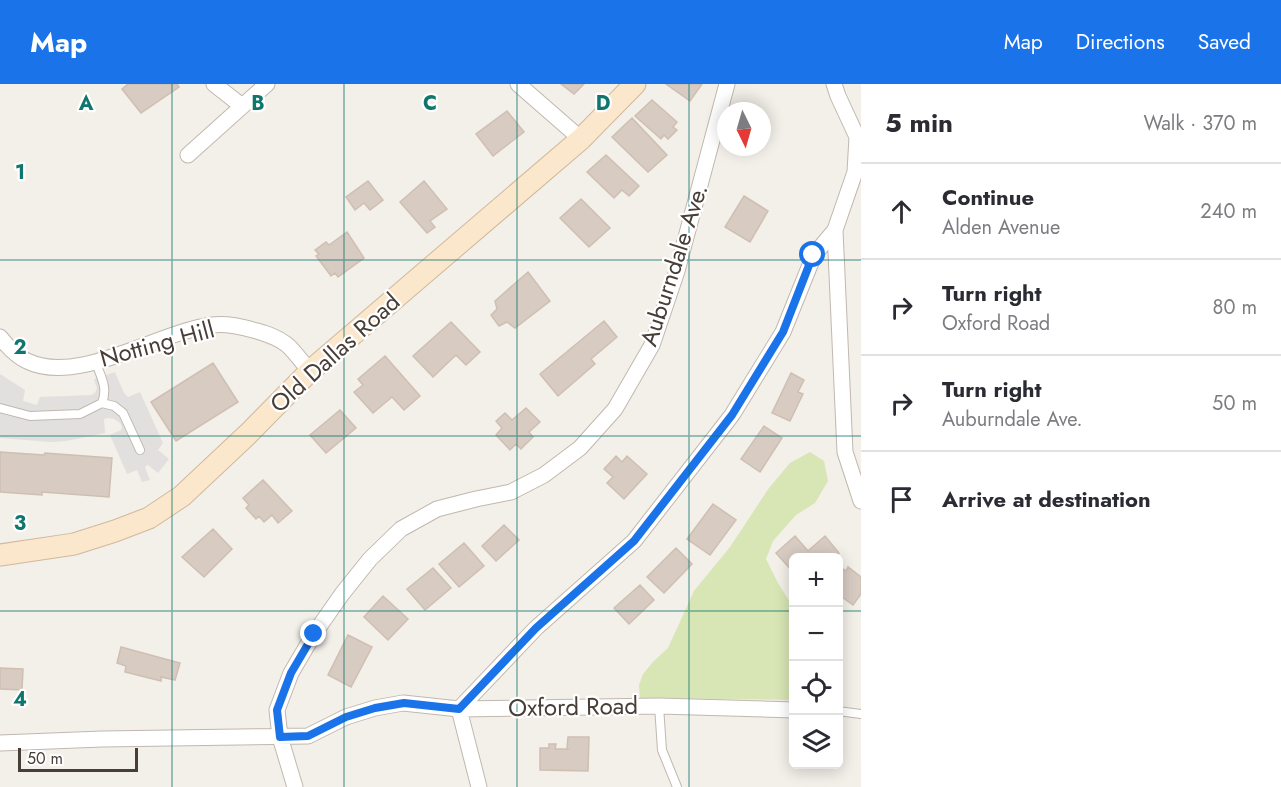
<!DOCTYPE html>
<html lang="en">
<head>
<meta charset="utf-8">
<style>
	:root { --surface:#fff; --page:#f7f7f7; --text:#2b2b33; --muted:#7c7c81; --line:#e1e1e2; --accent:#1a73e8 }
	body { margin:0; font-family:Jost,sans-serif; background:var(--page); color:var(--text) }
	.controls { position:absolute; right:18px; bottom:18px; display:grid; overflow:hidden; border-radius:9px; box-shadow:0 3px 15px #0003 }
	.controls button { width:54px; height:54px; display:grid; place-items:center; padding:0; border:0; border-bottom:2px solid var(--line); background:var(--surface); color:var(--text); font:30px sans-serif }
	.compass { position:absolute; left:717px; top:18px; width:54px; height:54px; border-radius:50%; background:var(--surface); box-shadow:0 3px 15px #0003; rotate:175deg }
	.scale { position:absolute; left:18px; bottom:15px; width:120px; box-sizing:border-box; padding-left:6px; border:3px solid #473e38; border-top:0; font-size:16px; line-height:21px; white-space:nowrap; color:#473e38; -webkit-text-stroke:4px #fff; paint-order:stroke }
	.stop { position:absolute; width:18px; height:18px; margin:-14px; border:4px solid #1a73e8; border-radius:50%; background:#fff }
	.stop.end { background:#1a73e8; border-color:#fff; box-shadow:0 2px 6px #0008 }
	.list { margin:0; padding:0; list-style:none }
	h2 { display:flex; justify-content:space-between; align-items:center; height:78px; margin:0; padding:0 24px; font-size:26px }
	h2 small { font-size:20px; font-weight:400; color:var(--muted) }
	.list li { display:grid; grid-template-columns:39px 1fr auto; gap:18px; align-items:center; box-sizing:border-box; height:96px; padding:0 24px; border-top:2px solid var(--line) }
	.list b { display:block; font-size:22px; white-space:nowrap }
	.list p { margin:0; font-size:20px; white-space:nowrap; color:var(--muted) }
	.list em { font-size:20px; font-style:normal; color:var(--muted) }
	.icon { flex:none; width:33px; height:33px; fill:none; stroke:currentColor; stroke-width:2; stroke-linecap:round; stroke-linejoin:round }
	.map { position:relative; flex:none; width:861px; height:703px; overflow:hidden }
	header { display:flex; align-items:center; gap:36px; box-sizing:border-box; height:84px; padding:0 30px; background:var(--accent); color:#fff }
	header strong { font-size:28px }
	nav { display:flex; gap:33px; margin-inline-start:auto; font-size:21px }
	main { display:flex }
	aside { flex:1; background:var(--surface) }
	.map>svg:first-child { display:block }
</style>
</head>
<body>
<header>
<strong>Map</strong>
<nav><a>Map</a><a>Directions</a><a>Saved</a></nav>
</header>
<main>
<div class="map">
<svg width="861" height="703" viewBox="0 0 861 703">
	<rect width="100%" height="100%" fill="#f3efe9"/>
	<path fill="#d8e5b5" d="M 810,368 L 824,377 L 828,397 L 815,419 L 796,431 L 773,457 L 766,475 L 778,499 L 793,523 L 793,616 L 640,614 L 639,601 L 643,590 L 653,578 L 668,564 L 694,507 L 730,463 L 769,404 L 790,379 Z"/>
	<path fill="#e2e0de" d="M 115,288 L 124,309 L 128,313 L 140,308 L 163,359 L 158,366 L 169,375 L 158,389 L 148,381 L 146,382 L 145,384 L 150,396 L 142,398 L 137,386 L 127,390 L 110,351 L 121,346 L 122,343 L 120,339 L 114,335 L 108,334 L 104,335 L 105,349 L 66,357 L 51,358 L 0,354 L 0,290 L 25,306 L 23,317 L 37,321 L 40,313 L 91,311 L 95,309 L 97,304 L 94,295 Z"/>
	<path fill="#d7cbc2" stroke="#cfbfb3" stroke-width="1.5" d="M 128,0 L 177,0 L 179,3 L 141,29 L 122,5 Z
		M 561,0 L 584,0 L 574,10 Z
		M 666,0 L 702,0 L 690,17 Z
		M 652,16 L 677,38 L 673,43 L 677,46 L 668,55 L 664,51 L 661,55 L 635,32 Z
		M 507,27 L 524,48 L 493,72 L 476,50 Z
		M 632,34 L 667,71 L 648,88 L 612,53 Z
		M 606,71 L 639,102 L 629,112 L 622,106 L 614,114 L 587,88 Z
		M 368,97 L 383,116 L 370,126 L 364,119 L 355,126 L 346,113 Z
		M 424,97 L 447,125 L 430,137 L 435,143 L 427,149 L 400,118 Z
		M 744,112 L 768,127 L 750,158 L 725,143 Z
		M 581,115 L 610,144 L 589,163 L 560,134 Z
		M 347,148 L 364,174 L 338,193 L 335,189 L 331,192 L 316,172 L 319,170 L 315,166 L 326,158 L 329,161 Z
		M 528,188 L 550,217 L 515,244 L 507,238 L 499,242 L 491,231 L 497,225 L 495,217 Z
		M 604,237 L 617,253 L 591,275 L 595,280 L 558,312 L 540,290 Z
		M 451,238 L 480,268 L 466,281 L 456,271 L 433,293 L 413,272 Z
		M 385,272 L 420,312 L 404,326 L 392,313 L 373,329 L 354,308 L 363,301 L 358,295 Z
		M 213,279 L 238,318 L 176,357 L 151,318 Z
		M 791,289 L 804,296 L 798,308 L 803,310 L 790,337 L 772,329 Z
		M 526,324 L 540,338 L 529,348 L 533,353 L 521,365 L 516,360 L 510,366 L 496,351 L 502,344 L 496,337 L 505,329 L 512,336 Z
		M 340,326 L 356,344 L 326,369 L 310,351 Z
		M 764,342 L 782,354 L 760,388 L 741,375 Z
		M 0,368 L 44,371 L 45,369 L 112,374 L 109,413 L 42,408 L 42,411 L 0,408 Z
		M 616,372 L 622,378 L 627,372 L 647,390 L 624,415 L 607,399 L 613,393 L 604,385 Z
		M 263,396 L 292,427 L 278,439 L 272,431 L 264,438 L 259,432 L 256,435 L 246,424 L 249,421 L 243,414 Z
		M 713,420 L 736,436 L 710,471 L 687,455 Z
		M 504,441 L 519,456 L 496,477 L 482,462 Z
		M 213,445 L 232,465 L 204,493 L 182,473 Z
		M 795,452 L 808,467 L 825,452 L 839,469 L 833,473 L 794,473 L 794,489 L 776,469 Z
		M 464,459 L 484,482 L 459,503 L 439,480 Z
		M 676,464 L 692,480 L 664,509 L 647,493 Z
		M 838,482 L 846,487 L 848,483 L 861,493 L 861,510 L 853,521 L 838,510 Z
		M 433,484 L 451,504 L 425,526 L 407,505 Z
		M 640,501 L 654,516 L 629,540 L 614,524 Z
		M 383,512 L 408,535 L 388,556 L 364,533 Z
		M 348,551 L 372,563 L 351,603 L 328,591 Z
		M 121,563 L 180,579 L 175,596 L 161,593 L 161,597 L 125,588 L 126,582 L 117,579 Z
		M 0,584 L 23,585 L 22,606 L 0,605 Z
		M 568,653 L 589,653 L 588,687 L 540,686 L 540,664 L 549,664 L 549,660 L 556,660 L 555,665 L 568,665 L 567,664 Z"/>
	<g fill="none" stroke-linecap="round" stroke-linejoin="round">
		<defs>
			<path id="lane" d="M 95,277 C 101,293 108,303 102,319 L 114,322 L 123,329 L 140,366
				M 0,324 L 30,332 L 80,330 L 102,319
				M 659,622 L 662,666 L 677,703
				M 838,627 L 861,630"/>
			<path id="street" d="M 214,0 L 242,22
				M 518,0 L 581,55
				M 834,0 L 838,12 L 857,53 L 855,88 L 835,146 L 845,368 L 861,417
				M 188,71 L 267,0
				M 0,253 C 7,262 16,272 27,277 C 78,302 158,248 212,241 C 227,239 242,243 257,247 C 267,250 277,253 286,260 C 295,267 302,279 310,287
				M 459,625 L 536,544 L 634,457 L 732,331 L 783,248 L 814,171 L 835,146
				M 459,625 L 479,703
				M 0,659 L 102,655 L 308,652 L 346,633 L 375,624 L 403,619 L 459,625 L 659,622 L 794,626
				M 295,703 L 280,653 L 277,626 L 291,589 L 314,550 L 342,510 L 370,475 L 401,445 L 437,425 L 476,415 L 511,408 L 544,391 L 580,364 L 615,325 L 652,261 L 677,187 L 727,0"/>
			<path id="secondary" d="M 0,471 L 74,460 L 115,447 L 149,434 L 182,412 L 248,350 L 310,287 L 581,55 L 635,0"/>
		</defs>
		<use href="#lane" stroke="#c1b8af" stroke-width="10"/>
		<use href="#street" stroke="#c1b8af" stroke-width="17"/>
		<use href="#secondary" stroke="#d0b99c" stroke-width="23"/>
		<use href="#lane" stroke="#fff" stroke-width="8"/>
		<use href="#street" stroke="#fff" stroke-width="15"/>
		<use href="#secondary" stroke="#fbe7cc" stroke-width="21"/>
	</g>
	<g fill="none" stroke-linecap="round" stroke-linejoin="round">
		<path stroke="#1a73e8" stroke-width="8" d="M 314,550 L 291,589 L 277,626 L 280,653 L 308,652 L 346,633 L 375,624 L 404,619 L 459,625 L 536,544 L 634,457 L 732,331 L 783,248 L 813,171"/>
	</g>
	<path fill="none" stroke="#0f766e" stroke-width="1.5" stroke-opacity="0.55" d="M 172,0 L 172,703M 344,0 L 344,703M 517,0 L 517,703M 689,0 L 689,703M 0,176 L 861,176M 0,352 L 861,352M 0,527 L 794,527M 838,527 L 861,527"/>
	<g text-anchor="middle" stroke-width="4.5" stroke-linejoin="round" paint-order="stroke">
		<g font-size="24" fill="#473e38" stroke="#fff">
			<text transform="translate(674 181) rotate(-72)" y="8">Auburndale Ave.</text>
			<text transform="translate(157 260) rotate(-15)" y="8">Notting Hill</text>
			<text transform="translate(335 269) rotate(-42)" y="8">Old Dallas Road</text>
			<text transform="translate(573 623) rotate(-1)" y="8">Oxford Road</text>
		</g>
	</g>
	<g font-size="20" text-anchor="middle" font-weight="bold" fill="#0f766e" stroke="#fff" stroke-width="4.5" stroke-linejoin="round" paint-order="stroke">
		<text x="86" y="26">A</text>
		<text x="258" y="26">B</text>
		<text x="430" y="26">C</text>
		<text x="603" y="26">D</text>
		<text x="20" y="95">1</text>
		<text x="20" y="270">2</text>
		<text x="20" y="446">3</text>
		<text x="20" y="622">4</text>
	</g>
</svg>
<div class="controls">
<button>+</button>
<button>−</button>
<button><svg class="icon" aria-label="locate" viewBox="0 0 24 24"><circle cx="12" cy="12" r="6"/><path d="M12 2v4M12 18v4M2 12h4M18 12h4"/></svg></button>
<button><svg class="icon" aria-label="layers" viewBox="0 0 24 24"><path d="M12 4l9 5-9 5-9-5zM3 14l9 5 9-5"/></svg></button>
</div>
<svg class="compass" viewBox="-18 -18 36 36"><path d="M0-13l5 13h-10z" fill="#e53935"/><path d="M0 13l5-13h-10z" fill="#7c7c81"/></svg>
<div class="scale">50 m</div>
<div class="stop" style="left:813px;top:171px"></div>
<div class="stop end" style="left:314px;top:550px"></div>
</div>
<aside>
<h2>5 min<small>Walk · 370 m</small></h2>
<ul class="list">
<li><svg class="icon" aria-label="ahead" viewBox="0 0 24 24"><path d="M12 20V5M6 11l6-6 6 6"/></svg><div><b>Continue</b><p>Alden Avenue</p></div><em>240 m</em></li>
<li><svg class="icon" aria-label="right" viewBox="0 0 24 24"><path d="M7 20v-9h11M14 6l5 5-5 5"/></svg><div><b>Turn right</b><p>Oxford Road</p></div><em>80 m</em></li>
<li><svg class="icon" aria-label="right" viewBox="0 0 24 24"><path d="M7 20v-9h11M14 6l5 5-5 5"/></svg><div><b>Turn right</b><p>Auburndale Ave.</p></div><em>50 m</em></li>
<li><svg class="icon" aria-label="arrive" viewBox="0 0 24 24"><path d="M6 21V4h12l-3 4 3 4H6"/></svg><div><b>Arrive at destination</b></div></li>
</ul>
</aside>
</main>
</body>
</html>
